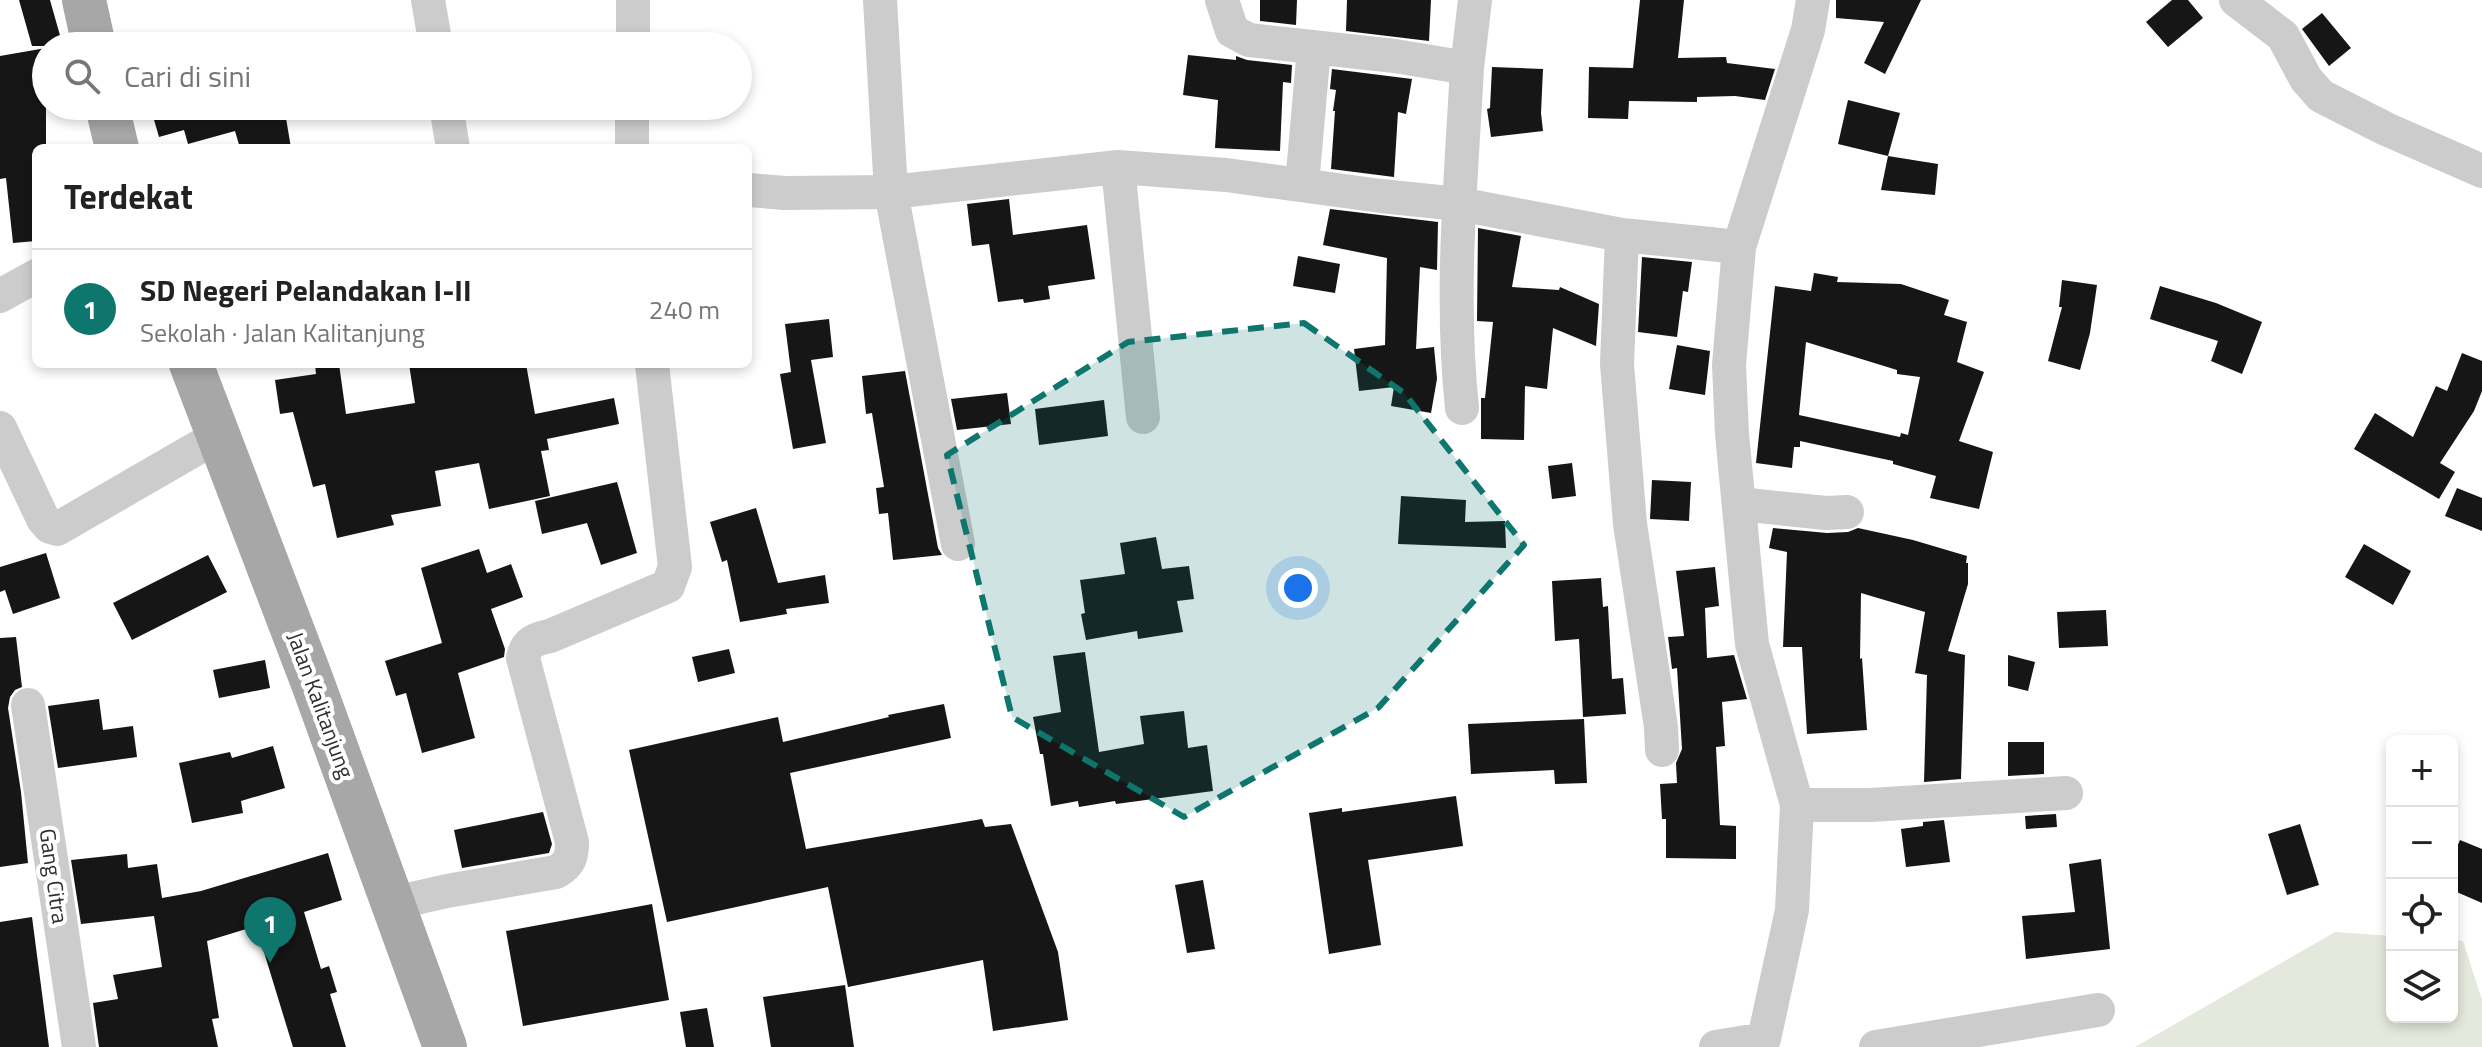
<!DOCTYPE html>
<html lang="id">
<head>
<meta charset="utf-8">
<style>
	:root { --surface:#fff; --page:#f6f6f6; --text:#222; --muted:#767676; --line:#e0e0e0; --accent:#0f766e }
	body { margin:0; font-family:"Titillium Web",sans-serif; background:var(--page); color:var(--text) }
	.controls { position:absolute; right:24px; bottom:24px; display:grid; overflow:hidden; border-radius:12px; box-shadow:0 4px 12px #0003 }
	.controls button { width:72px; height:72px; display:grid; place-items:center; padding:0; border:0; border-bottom:2px solid var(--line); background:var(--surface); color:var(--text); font:40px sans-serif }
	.you { position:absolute; left:1298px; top:588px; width:28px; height:28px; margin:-20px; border:6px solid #fff; border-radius:50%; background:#1a73e8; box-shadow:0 0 0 12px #1a73e833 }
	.badge { display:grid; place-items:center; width:52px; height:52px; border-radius:50%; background:var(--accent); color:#fff; font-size:26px; font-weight:700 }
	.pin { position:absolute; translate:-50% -66px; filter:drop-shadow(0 2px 4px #0008) }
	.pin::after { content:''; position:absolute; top:42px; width:28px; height:24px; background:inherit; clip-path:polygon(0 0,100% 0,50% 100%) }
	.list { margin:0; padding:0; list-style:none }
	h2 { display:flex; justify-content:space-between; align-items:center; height:104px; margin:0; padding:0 32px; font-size:34px }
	h2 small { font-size:26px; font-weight:400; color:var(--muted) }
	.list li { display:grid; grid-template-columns:52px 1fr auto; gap:24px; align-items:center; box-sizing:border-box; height:120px; padding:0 32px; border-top:2px solid var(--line) }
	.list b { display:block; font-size:30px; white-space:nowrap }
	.list p { margin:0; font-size:26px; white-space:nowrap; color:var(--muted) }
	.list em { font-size:26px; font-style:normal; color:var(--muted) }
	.icon { flex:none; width:44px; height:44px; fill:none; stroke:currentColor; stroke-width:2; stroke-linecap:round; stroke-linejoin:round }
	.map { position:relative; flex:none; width:2482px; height:1047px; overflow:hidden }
	.search { position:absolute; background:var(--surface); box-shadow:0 4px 12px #0003; left:32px; top:32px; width:720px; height:88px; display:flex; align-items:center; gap:20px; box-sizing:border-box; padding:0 28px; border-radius:44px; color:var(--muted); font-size:30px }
	.panel { position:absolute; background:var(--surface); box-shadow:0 4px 12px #0003; left:32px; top:144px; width:720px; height:224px; border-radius:12px }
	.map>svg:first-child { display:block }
</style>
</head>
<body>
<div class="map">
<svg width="2482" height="1047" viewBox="0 0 2482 1047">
	<rect width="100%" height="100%" fill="#fff"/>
	<path fill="#e5e8dc" d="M 2335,932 L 2392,936 L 2392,1017 L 2452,1017 L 2452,940 L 2463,941 L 2482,1000 L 2482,1047 L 2135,1047 Z"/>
	<path fill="#161616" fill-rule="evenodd" d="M 19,0 L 50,0 L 63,46 L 32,46 Z
		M 1260,0 L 1297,0 L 1296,25 L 1260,21 Z
		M 1347,0 L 1431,0 L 1429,41 L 1346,31 Z
		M 1640,0 L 1684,0 L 1678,58 L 1726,57 L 1727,63 L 1775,69 L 1765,100 L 1735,96 L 1697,97 L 1697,102 L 1629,101 L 1628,119 L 1588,118 L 1589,67 L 1633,68 Z
		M 1836,0 L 1921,0 L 1885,74 L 1864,63 L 1884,22 L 1836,18 Z
		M 2172,0 L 2188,0 L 2203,18 L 2168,47 L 2146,22 Z
		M 2322,13 L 2351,48 L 2329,66 L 2302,29 Z
		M 46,48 L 46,148 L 36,148 L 36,241 L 13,243 L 6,178 L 0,179 L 0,56 Z
		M 1188,55 L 1236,60 L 1236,56 L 1247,60 L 1292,65 L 1291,83 L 1283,82 L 1280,151 L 1215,148 L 1218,100 L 1183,95 Z
		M 1492,67 L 1543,69 L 1541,113 L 1543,131 L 1491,137 L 1487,109 L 1490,108 Z
		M 1332,69 L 1412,79 L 1406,114 L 1398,112 L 1394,177 L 1331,169 L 1335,111 L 1333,111 L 1336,90 L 1330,89 Z
		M 1848,100 L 1900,113 L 1888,156 L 1838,144 Z
		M 150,106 L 297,106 L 298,113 L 283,117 L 283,119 L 286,118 L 291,148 L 240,148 L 235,131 L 188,144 L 184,130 L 159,137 Z
		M 1888,156 L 1938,164 L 1935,195 L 1881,190 Z
		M 1009,199 L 1013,235 L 1087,225 L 1095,279 L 1048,286 L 1050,299 L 1024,303 L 1023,299 L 998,302 L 989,244 L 972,246 L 967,204 Z
		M 1330,209 L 1438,222 L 1437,270 L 1420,267 L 1416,349 L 1434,347 L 1437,379 L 1431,413 L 1391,406 L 1394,387 L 1359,391 L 1354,349 L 1385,345 L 1387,258 L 1323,245 Z
		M 1478,228 L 1521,236 L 1512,287 L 1559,290 L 1560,287 L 1599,304 L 1596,346 L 1553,328 L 1547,389 L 1525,386 L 1524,440 L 1481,439 L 1481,398 L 1485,398 L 1493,322 L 1477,321 Z
		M 1298,256 L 1340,264 L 1335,293 L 1293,286 Z
		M 1642,257 L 1692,262 L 1688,292 L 1683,291 L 1677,337 L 1638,332 Z
		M 1814,273 L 1838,277 L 1837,282 L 1901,284 L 1949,300 L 1944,315 L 1967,322 L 1957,362 L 1984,372 L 1959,441 L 1993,452 L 1979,509 L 1930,498 L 1936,476 L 1893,464 L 1893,461 L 1800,441 L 1800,447 L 1794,447 L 1792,468 L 1756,463 L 1775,286 L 1811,291 ZM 1806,342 L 1897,370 L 1897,374 L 1920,377 L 1908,435 L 1901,433 L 1900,437 L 1799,415 Z
		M 2062,280 L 2097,285 L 2090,333 L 2080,370 L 2048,361 L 2062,307 L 2059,307 Z
		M 2160,286 L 2216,303 L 2262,322 L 2242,374 L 2211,361 L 2218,341 L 2150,319 Z
		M 829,319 L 833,357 L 811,360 L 826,443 L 793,449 L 780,374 L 791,372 L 785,324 Z
		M 1677,345 L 1710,351 L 1705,395 L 1669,389 Z
		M 2462,353 L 2482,361 L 2482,391 L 2474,411 L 2440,463 L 2455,472 L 2439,499 L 2354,449 L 2375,413 L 2413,437 L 2436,386 L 2447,391 Z
		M 315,364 L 339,364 L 346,414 L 415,403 L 409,364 L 526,364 L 535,414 L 614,398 L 619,424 L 547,439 L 549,450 L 541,451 L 550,496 L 489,509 L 479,463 L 435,471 L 441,506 L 391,515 L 394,525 L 337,538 L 325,484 L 313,487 L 293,412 L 280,414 L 275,380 L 316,374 Z
		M 905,371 L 938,548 L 942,555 L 893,560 L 888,513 L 879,514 L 876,488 L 884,487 L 872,413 L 866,414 L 862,376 Z
		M 1007,393 L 1011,424 L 957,430 L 951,399 Z
		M 1104,400 L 1108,436 L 1039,445 L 1035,409 Z
		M 1572,463 L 1576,496 L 1552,499 L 1548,466 Z
		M 1652,480 L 1691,482 L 1689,521 L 1650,519 Z
		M 617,482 L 637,553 L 601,565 L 587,523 L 542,534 L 535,501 Z
		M 2457,488 L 2482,498 L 2482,531 L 2445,516 Z
		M 1401,496 L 1466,500 L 1465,522 L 1505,521 L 1506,548 L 1398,544 Z
		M 756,508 L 778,583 L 825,575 L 829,603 L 786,609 L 787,614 L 740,622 L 727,560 L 722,562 L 710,522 Z
		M 1773,528 L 1827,533 L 1848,532 L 1858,528 L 1913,540 L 1967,556 L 1966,563 L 1968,563 L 1968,584 L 1948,651 L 1965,655 L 1961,779 L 1924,782 L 1927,675 L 1915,673 L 1925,612 L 1861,593 L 1860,659 L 1862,658 L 1867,730 L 1807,734 L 1802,647 L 1783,647 L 1787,552 L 1769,548 Z
		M 1156,537 L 1162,569 L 1189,566 L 1194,599 L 1177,601 L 1183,632 L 1138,639 L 1137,631 L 1086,640 L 1081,614 L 1085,613 L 1080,580 L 1125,574 L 1120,543 Z
		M 2364,544 L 2411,571 L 2393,605 L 2345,577 Z
		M 479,549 L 487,573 L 511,564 L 523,597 L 491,609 L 505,649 L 504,657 L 458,673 L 475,738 L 422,753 L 406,693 L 396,696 L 385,661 L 442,643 L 421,568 Z
		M 46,553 L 60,598 L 13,614 L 5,590 L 0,592 L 0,567 Z
		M 208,555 L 227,592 L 132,640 L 113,603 Z
		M 1715,567 L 1719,606 L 1705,608 L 1707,658 L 1734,655 L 1747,699 L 1722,702 L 1725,746 L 1716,747 L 1720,825 L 1736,826 L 1736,859 L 1666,858 L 1666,819 L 1662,819 L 1660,784 L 1677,783 L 1676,763 L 1682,749 L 1677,668 L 1672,669 L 1668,637 L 1684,636 L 1676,571 Z
		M 1601,578 L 1603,607 L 1608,606 L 1612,679 L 1623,678 L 1626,714 L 1583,717 L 1579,639 L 1555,641 L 1552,581 Z
		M 2106,610 L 2108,646 L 2059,648 L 2057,612 Z
		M 16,637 L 22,687 L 15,690 L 10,697 L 8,708 L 21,792 L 28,863 L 0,867 L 0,638 Z
		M 729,649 L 735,673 L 698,682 L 692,657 Z
		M 1085,652 L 1099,752 L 1144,744 L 1140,716 L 1184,711 L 1188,748 L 1207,745 L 1213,791 L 1116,804 L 1115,801 L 1079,807 L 1078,801 L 1051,806 L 1043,754 L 1040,754 L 1033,717 L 1061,712 L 1053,656 Z
		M 2008,655 L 2035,662 L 2028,691 L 2008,686 Z
		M 265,660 L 270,688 L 219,698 L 213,670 Z
		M 99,699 L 103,730 L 133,726 L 137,757 L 58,768 L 48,706 Z
		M 944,704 L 951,738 L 790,773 L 806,849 L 982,819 L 985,827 L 1011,824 L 1058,952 L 1068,1020 L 993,1031 L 983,960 L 848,987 L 828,887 L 667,922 L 629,750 L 778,717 L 783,742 L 889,717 L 888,715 Z
		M 1584,719 L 1587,783 L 1555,784 L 1554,770 L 1471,774 L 1468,724 Z
		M 2008,742 L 2044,742 L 2044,774 L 2008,776 Z
		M 273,746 L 285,788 L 241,801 L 243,813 L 192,823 L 179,763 L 230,752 L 232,758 Z
		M 1456,796 L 1463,846 L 1368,860 L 1381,945 L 1329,954 L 1309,813 L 1342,808 L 1342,812 Z
		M 543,812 L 552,844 L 549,853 L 462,868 L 454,830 Z
		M 2056,814 L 2057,827 L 2026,829 L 2025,816 Z
		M 1944,820 L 1950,862 L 1906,867 L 1901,829 L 1923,826 L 1923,822 Z
		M 2300,824 L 2319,885 L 2287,895 L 2268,834 Z
		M 2460,840 L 2482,849 L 2482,903 L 2452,890 L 2452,858 Z
		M 328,853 L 342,900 L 304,912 L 321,969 L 329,966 L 337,992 L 330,994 L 346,1047 L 293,1047 L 256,926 L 207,941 L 219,1018 L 212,1019 L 218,1047 L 99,1047 L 93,1003 L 118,999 L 113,975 L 162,967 L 154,916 L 81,924 L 71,860 L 127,854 L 128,868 L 157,864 L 162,898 L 201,891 Z
		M 2101,859 L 2110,949 L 2026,959 L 2022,916 L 2075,912 L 2069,864 Z
		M 1203,880 L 1215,949 L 1187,953 L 1175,885 Z
		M 652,904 L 669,1000 L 523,1026 L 506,931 Z
		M 32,917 L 49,1047 L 0,1047 L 0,922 Z
		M 845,985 L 854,1047 L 771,1047 L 763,997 Z
		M 707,1008 L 714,1047 L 686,1047 L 680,1012 Z"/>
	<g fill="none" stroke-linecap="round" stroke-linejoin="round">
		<path stroke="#ccc" stroke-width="34" d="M 428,0 L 436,46
			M 880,0 L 891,192 L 958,544
			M 1222,0 L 1232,31 L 1249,40 L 1395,56 L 1467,68 L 1475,0
			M 2236,0 L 2283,36 L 2306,79 L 2321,96 L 2386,129 L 2482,171
			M 633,46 L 633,0
			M 446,106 L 453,148
			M 632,148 L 632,106
			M 1118,167 L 1143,417
			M 1302,185 L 1314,48
			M 748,190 L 785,193 L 891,192 L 1118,167 L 1226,175 L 1381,196 L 1459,204 L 1622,235 L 1739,247 L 1729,365 L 1732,434 L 1752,644 L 1797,805 L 1792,910 L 1764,1039 L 1716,1047
			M 1622,235 L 1617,364 L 1630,524 L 1661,727 L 1662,750
			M 1739,247 L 1808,30 L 1813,0
			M 0,296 L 36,276
			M 1462,408 C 1450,295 1461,181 1467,68
			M 0,428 L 43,519 L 50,527 L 57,529 L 218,436
			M 1739,504 L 1826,513 L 1847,512
			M 28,705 L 79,1047
			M 1797,805 L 1870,805 L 2066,793
			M 394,903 L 447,891 L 556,872 C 570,864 572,857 572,842 L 523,658 C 526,642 535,639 550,636 L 668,586 L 675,567 L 652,364
			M 1876,1047 L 2098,1010"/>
		<path stroke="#a7a7a7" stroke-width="44" d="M 84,0 L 94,46
			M 107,106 L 117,148
			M 191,364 L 312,681 L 445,1047"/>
	</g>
	<path fill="#0f766e" fill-opacity="0.2" stroke="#0f766e" stroke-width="6" stroke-dasharray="16 10" stroke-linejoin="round" d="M 1304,323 L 1404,393 L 1524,545 L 1378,708 L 1184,817 L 1012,717 L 947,455 L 1128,342 Z"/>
	<g text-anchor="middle" stroke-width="8" stroke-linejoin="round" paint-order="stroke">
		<g font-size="22" fill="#2f2f2f" stroke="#fff">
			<text transform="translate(321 705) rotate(70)" y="8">Jalan Kalitanjung</text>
			<text transform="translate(54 876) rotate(82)" y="8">Gang Citra</text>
		</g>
	</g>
</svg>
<div class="controls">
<button>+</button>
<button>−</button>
<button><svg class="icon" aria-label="locate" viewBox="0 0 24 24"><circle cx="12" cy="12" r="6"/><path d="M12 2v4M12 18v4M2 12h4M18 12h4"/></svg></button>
<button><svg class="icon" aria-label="layers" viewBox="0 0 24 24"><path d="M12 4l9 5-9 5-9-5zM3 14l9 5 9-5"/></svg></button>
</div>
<div class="you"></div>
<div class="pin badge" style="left:270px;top:963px">1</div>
<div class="search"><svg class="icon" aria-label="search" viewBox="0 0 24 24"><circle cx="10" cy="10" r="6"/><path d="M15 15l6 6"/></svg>Cari di sini</div>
<section class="panel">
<h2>Terdekat<small></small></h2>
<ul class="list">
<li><span class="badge">1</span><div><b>SD Negeri Pelandakan I-II</b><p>Sekolah · Jalan Kalitanjung</p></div><em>240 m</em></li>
</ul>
</section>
</div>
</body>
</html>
